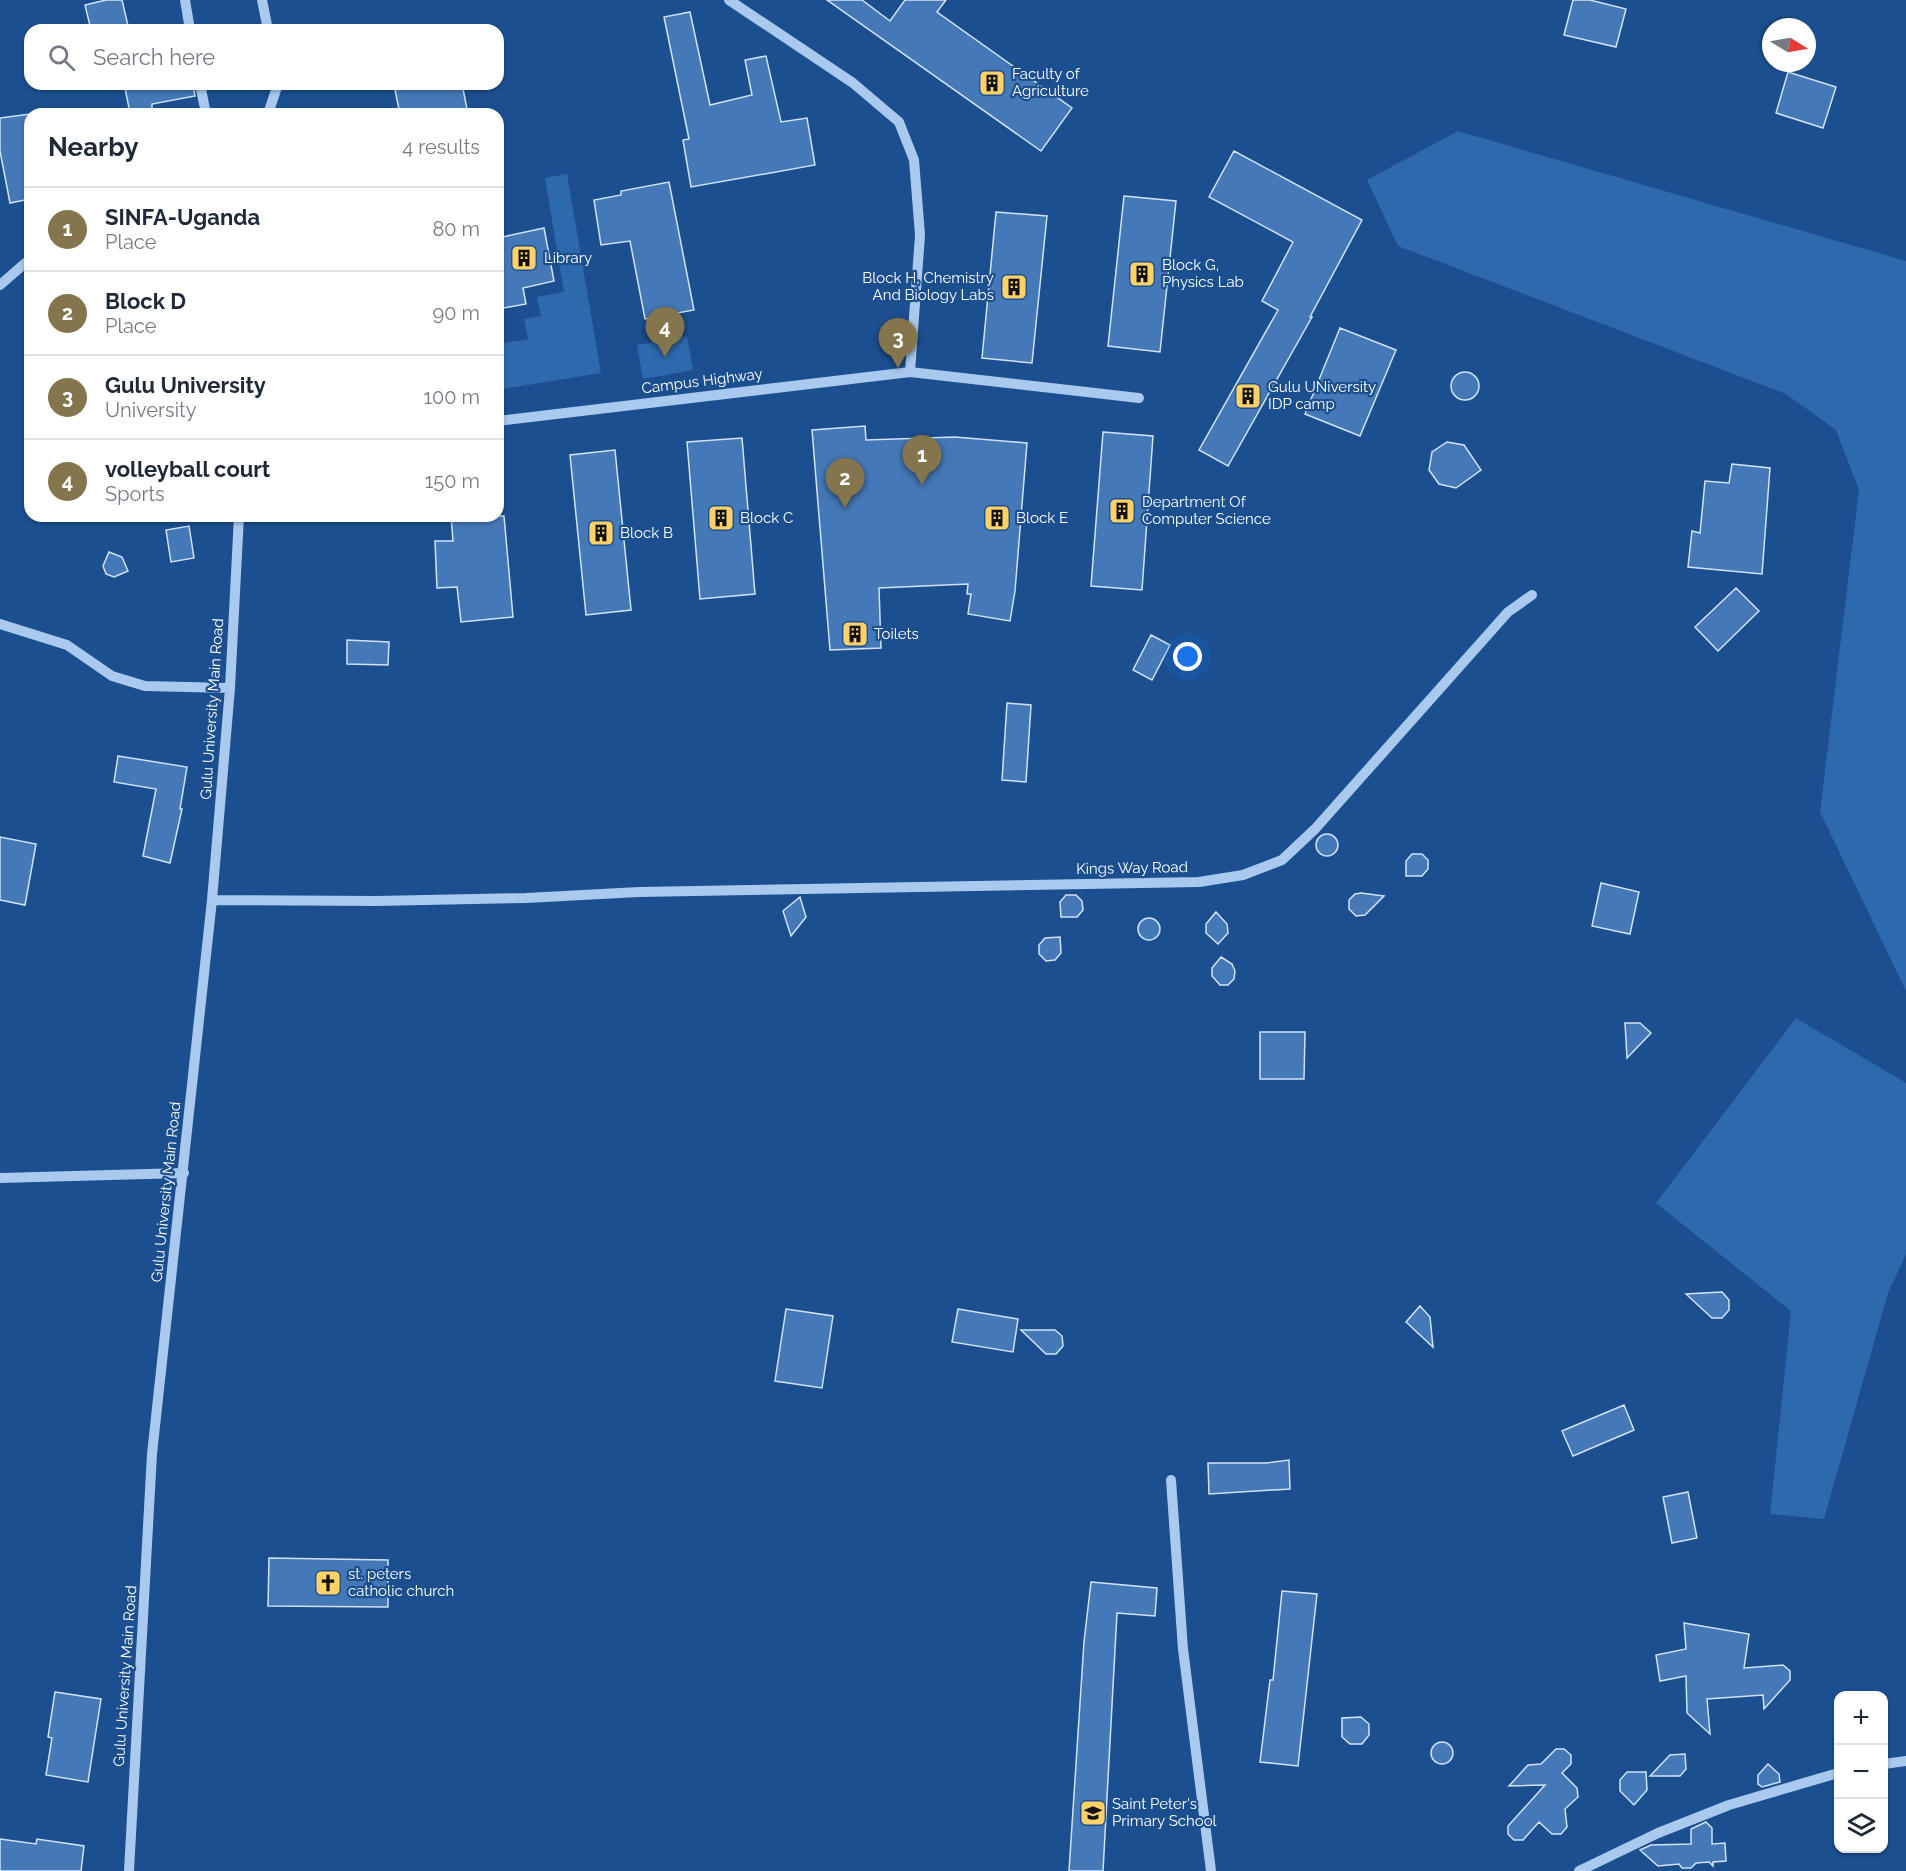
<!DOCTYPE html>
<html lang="en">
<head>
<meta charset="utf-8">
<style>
	:root { --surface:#fff; --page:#f2f2f3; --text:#1f2937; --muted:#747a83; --line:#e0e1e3; --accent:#84754c }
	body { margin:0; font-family:Raleway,sans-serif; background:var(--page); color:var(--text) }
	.controls { position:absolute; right:18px; bottom:18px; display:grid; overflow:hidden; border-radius:12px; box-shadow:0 2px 4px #0004 }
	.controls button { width:54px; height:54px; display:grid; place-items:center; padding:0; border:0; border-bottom:2px solid var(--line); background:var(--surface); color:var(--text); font:30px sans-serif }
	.compass { position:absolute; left:1762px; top:18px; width:54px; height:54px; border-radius:50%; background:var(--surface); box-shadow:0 2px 4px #0004; rotate:101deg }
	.you { position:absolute; left:1188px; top:657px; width:21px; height:21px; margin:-15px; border:4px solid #fff; border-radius:50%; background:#1a73e8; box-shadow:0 0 0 9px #1a73e833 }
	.badge { display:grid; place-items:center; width:39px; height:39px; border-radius:50%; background:var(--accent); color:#fff; font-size:20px; font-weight:700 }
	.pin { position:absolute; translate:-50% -50px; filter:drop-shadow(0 2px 3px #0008) }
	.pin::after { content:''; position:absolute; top:32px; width:21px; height:18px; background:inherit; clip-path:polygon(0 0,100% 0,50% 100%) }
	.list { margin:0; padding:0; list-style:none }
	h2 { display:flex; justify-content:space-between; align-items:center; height:78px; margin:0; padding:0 24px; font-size:26px }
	h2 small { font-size:20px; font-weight:400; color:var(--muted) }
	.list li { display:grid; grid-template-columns:39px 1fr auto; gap:18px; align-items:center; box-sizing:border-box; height:84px; padding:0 24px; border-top:2px solid var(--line) }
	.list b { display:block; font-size:22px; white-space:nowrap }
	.list p { margin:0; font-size:20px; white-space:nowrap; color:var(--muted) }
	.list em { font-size:20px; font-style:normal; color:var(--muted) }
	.icon { flex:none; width:33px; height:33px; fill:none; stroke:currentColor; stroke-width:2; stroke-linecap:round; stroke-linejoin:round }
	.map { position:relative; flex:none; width:1906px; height:1871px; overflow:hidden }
	.search { position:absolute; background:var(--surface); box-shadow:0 2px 4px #0004; left:24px; top:24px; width:480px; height:66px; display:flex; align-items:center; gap:15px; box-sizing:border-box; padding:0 21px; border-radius:18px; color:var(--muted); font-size:22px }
	.panel { position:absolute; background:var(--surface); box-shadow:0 2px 4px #0004; left:24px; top:108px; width:480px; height:414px; border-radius:18px }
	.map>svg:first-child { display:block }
</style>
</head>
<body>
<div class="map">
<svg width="1906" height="1871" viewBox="0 0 1906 1871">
	<rect width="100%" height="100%" fill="#1b4f8f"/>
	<path fill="#2e69ad" d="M 1458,131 L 1906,261 L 1906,991 L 1820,812 L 1859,490 L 1836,430 L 1786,394 L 1398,246 L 1367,180 Z
		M 567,174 L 601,373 L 498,390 L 498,344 L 528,339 L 524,319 L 541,316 L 537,297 L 564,292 L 545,178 Z
		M 687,336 L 693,370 L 643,379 L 637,345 Z
		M 1796,1018 L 1906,1083 L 1906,1254 L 1888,1293 L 1824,1519 L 1770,1514 L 1791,1311 L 1656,1203 Z"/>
	<path fill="#4478b7" stroke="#cfe3fa" stroke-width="1.5" d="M 106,0 L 122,0 L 129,30 L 91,30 L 85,5 Z
		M 827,0 L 862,0 L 890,21 L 905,0 L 946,0 L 937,12 L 1072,108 L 1041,151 Z
		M 1573,0 L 1590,0 L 1626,9 L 1616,47 L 1564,35 Z
		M 690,12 L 710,105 L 752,95 L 745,60 L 766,56 L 781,122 L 807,118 L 815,165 L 691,187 L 683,140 L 689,139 L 664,17 Z
		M 1788,72 L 1836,87 L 1823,128 L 1776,113 Z
		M 145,84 L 193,84 L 195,96 L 152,104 L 152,109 L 130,113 L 125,88 Z
		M 410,84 L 462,84 L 468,114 L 400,114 L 395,90 L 411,87 Z
		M 30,114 L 30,199 L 10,203 L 0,151 L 0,118 Z
		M 1234,151 L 1362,220 L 1310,317 L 1312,317 L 1228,466 L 1199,450 L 1278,310 L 1262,301 L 1293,242 L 1209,197 Z
		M 669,182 L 694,310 L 645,319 L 630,241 L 601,245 L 594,200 L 621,195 L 621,191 Z
		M 1124,196 L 1176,201 L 1160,352 L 1108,346 Z
		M 996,212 L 1047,216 L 1032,363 L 982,358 Z
		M 544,228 L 554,281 L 523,288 L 526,304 L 498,309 L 498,238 Z
		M 1340,328 L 1396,350 L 1360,436 L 1305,414 Z
		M1451 386a14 14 0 1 1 28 0a14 14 0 1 1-28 0Z
		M 865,426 L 866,440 L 955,437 L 1027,443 L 1015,591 L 1010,621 L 968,614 L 971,594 L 967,594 L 968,584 L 879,588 L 881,648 L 830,650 L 812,430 Z
		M 1103,432 L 1153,436 L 1142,590 L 1091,586 Z
		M 742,438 L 755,594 L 700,599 L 687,442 Z
		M 1447,442 L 1464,445 L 1481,470 L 1456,488 L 1439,484 L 1429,470 L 1432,452 Z
		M 615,450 L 631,610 L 586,615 L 570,455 Z
		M 1732,464 L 1770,468 L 1762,574 L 1688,567 L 1692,531 L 1700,533 L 1705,481 L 1729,483 Z
		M 451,516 L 504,516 L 513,617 L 461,622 L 457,587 L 437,588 L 435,541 L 453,541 Z
		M 189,526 L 194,558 L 171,562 L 166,530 Z
		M 109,552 L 122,557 L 128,571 L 114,577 L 106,574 L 103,566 Z
		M 1736,588 L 1759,611 L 1718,651 L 1695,627 Z
		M 1151,635 L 1170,645 L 1152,680 L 1133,670 Z
		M 347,640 L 389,642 L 388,665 L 347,664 Z
		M 1007,703 L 1031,705 L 1026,782 L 1002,780 Z
		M 118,756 L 187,767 L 180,809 L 182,809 L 170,863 L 143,856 L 156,789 L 114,782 Z
		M1316 845a11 11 0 1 1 22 0a11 11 0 1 1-22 0Z
		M 0,837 L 36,844 L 25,905 L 0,900 Z
		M 1412,854 L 1422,854 L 1428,860 L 1428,869 L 1422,876 L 1406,876 L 1406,861 Z
		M 1601,883 L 1639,892 L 1630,934 L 1592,926 Z
		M 1355,894 L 1361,893 L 1384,896 L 1365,915 L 1356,916 L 1349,909 L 1349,900 Z
		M 1066,895 L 1076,895 L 1082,901 L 1083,910 L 1077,917 L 1061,917 L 1060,902 Z
		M 800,897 L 806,917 L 791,936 L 783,911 Z
		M 1216,912 L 1227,924 L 1228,933 L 1218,944 L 1206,933 L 1206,924 Z
		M1138 929a11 11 0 1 1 22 0a11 11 0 1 1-22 0Z
		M 1060,937 L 1061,953 L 1055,960 L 1046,961 L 1039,954 L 1039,945 L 1045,938 Z
		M 1221,957 L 1232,964 L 1235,971 L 1234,979 L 1228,985 L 1220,985 L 1212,976 L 1212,968 Z
		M 1625,1023 L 1640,1023 L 1651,1033 L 1627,1058 Z
		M 1260,1032 L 1305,1032 L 1304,1079 L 1260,1079 Z
		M 1722,1292 L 1729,1300 L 1729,1310 L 1722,1318 L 1712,1318 L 1686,1294 Z
		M 1420,1306 L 1430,1317 L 1433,1347 L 1406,1322 Z
		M 786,1309 L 833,1316 L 822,1388 L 775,1381 Z
		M 958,1309 L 1018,1319 L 1013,1352 L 952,1342 Z
		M 1021,1330 L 1055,1330 L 1062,1336 L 1063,1346 L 1056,1354 L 1046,1354 Z
		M 1624,1405 L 1634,1430 L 1573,1456 L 1562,1431 Z
		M 1289,1460 L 1290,1489 L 1209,1494 L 1208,1463 L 1266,1463 Z
		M 1688,1492 L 1697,1538 L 1672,1543 L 1663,1497 Z
		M 269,1558 L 388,1560 L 388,1607 L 268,1606 Z
		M 1091,1582 L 1157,1588 L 1155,1616 L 1117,1613 L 1103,1871 L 1069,1871 L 1084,1642 Z
		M 1282,1591 L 1317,1594 L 1298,1766 L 1260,1762 L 1270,1680 L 1273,1680 Z
		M 1684,1623 L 1749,1634 L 1744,1668 L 1783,1665 L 1790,1671 L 1790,1680 L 1764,1709 L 1763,1695 L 1707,1699 L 1710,1734 L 1687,1713 L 1686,1676 L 1660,1681 L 1656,1655 L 1686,1649 Z
		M 55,1692 L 101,1699 L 88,1782 L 46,1775 L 52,1738 L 48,1737 Z
		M 1361,1717 L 1369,1724 L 1369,1735 L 1362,1744 L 1350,1744 L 1342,1737 L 1342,1718 Z
		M1431 1753a11 11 0 1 1 22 0a11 11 0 1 1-22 0Z
		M 1556,1749 L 1564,1749 L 1571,1755 L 1571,1764 L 1562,1773 L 1577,1788 L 1578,1797 L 1565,1809 L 1567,1827 L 1561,1834 L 1552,1834 L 1539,1822 L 1523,1840 L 1514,1840 L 1508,1834 L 1508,1826 L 1545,1785 L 1509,1786 L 1528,1765 L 1541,1764 Z
		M 1685,1754 L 1686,1769 L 1680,1776 L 1650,1776 L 1670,1755 Z
		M 1768,1764 L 1779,1774 L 1780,1782 L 1762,1787 L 1758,1784 L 1758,1775 Z
		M 1627,1772 L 1646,1772 L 1647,1790 L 1634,1805 L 1620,1791 L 1620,1780 Z
		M 1706,1822 L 1712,1828 L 1712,1844 L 1725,1843 L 1726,1861 L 1713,1862 L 1713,1866 L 1709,1862 L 1696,1863 L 1691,1868 L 1682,1868 L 1679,1864 L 1658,1866 L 1640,1850 L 1651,1845 L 1691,1844 L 1691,1829 Z
		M 0,1839 L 36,1844 L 37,1839 L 84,1846 L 81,1871 L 0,1871 Z"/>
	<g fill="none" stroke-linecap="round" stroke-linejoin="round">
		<path stroke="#a9c9ee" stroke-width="10" d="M 185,0 L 190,30
			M 262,0 L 268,30
			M 729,0 L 853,83 L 899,122 L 914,160 L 920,235 L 910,372
			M 200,84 L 206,114
			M 268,114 L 278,84
			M 0,285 L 30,259
			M 498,421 L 910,372 L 1139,398
			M 0,624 L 67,645 L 112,676 L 145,686 L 230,688
			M 212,900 L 376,901 L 526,898 L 639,892 L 1199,882 L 1243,875 L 1282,860 L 1315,829 L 1508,612 L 1532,595
			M 0,1178 L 184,1173
			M 1171,1480 L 1183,1649 L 1211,1871
			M 1884,1764 L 1906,1761
			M 129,1871 L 152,1454 L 212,900 L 230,688 L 239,516
			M 1579,1871 L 1658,1833 L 1729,1805 L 1838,1773"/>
	</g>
	<defs>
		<symbol id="building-square" viewBox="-11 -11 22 22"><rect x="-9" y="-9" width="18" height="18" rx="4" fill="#ffd166" stroke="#1b4f8f"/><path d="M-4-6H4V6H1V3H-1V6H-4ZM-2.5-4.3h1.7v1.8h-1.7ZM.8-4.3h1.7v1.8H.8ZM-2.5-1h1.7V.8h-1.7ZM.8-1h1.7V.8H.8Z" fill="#111"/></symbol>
		<symbol id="church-square" viewBox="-11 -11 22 22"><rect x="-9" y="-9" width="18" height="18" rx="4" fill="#ffd166" stroke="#1b4f8f"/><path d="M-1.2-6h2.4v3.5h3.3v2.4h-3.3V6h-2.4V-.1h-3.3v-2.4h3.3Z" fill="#111"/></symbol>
		<symbol id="school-square" viewBox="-11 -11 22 22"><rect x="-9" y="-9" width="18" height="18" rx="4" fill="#ffd166" stroke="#1b4f8f"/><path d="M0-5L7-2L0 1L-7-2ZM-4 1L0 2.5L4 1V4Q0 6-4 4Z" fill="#111"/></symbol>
	</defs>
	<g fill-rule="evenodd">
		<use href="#building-square" x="977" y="68" width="30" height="30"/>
		<use href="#building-square" x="509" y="243" width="30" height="30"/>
		<use href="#building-square" x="1127" y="259" width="30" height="30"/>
		<use href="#building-square" x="999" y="272" width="30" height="30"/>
		<use href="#building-square" x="1233" y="381" width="30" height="30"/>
		<use href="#building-square" x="1107" y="496" width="30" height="30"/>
		<use href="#building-square" x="706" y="503" width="30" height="30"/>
		<use href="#building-square" x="982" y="503" width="30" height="30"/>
		<use href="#building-square" x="586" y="518" width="30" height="30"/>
		<use href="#building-square" x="840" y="619" width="30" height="30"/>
		<use href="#church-square" x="313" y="1568" width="30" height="30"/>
		<use href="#school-square" x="1078" y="1798" width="30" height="30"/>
	</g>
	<g text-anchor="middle" stroke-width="4.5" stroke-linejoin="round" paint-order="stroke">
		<g font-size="15" fill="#fff" stroke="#1b4f8f" text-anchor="start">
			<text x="1012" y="79">Faculty of<tspan x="1012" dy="17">Agriculture</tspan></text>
			<text x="544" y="263">Library</text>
			<text x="1162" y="270">Block G,<tspan x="1162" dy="17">Physics Lab</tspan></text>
			<text x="994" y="283" text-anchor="end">Block H, Chemistry<tspan x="994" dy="17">And Biology Labs</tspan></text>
			<text x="1268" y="392">Gulu UNiversity<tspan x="1268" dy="17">IDP camp</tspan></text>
			<text x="1142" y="507">Department Of<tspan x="1142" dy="17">Computer Science</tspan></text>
			<text x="740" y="523">Block C</text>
			<text x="1016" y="523">Block E</text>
			<text x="620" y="538">Block B</text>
			<text x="874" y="639">Toilets</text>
			<text x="348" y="1579">st. peters<tspan x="348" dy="17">catholic church</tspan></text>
			<text x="1112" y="1809">Saint Peter's<tspan x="1112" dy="17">Primary School</tspan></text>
		</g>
		<g font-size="15" fill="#fff" stroke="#1b4f8f">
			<text transform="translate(702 381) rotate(-7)" y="5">Campus Highway</text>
			<text transform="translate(212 709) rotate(-86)" y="5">Gulu University Main Road</text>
			<text transform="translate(1132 868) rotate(-1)" y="5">Kings Way Road</text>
			<text transform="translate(166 1192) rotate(-84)" y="5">Gulu University Main Road</text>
			<text transform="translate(125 1676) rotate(-86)" y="5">Gulu University Main Road</text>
		</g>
	</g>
</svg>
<div class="controls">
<button>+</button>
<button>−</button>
<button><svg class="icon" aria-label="layers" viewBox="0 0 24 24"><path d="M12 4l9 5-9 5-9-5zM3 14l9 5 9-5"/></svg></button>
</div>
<svg class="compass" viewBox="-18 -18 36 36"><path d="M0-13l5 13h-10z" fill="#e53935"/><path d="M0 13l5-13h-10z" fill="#747a83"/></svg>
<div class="you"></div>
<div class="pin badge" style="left:922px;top:485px">1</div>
<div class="pin badge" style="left:845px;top:508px">2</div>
<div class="pin badge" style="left:898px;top:368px">3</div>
<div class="pin badge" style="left:665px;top:357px">4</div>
<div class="search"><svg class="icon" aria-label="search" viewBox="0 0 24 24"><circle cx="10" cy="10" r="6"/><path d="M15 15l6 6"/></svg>Search here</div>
<section class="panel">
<h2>Nearby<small>4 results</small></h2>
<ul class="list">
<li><span class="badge">1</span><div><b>SINFA-Uganda</b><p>Place</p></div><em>80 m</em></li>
<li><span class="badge">2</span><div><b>Block D</b><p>Place</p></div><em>90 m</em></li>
<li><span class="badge">3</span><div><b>Gulu University</b><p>University</p></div><em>100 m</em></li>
<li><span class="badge">4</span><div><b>volleyball court</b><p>Sports</p></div><em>150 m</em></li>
</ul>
</section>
</div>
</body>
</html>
